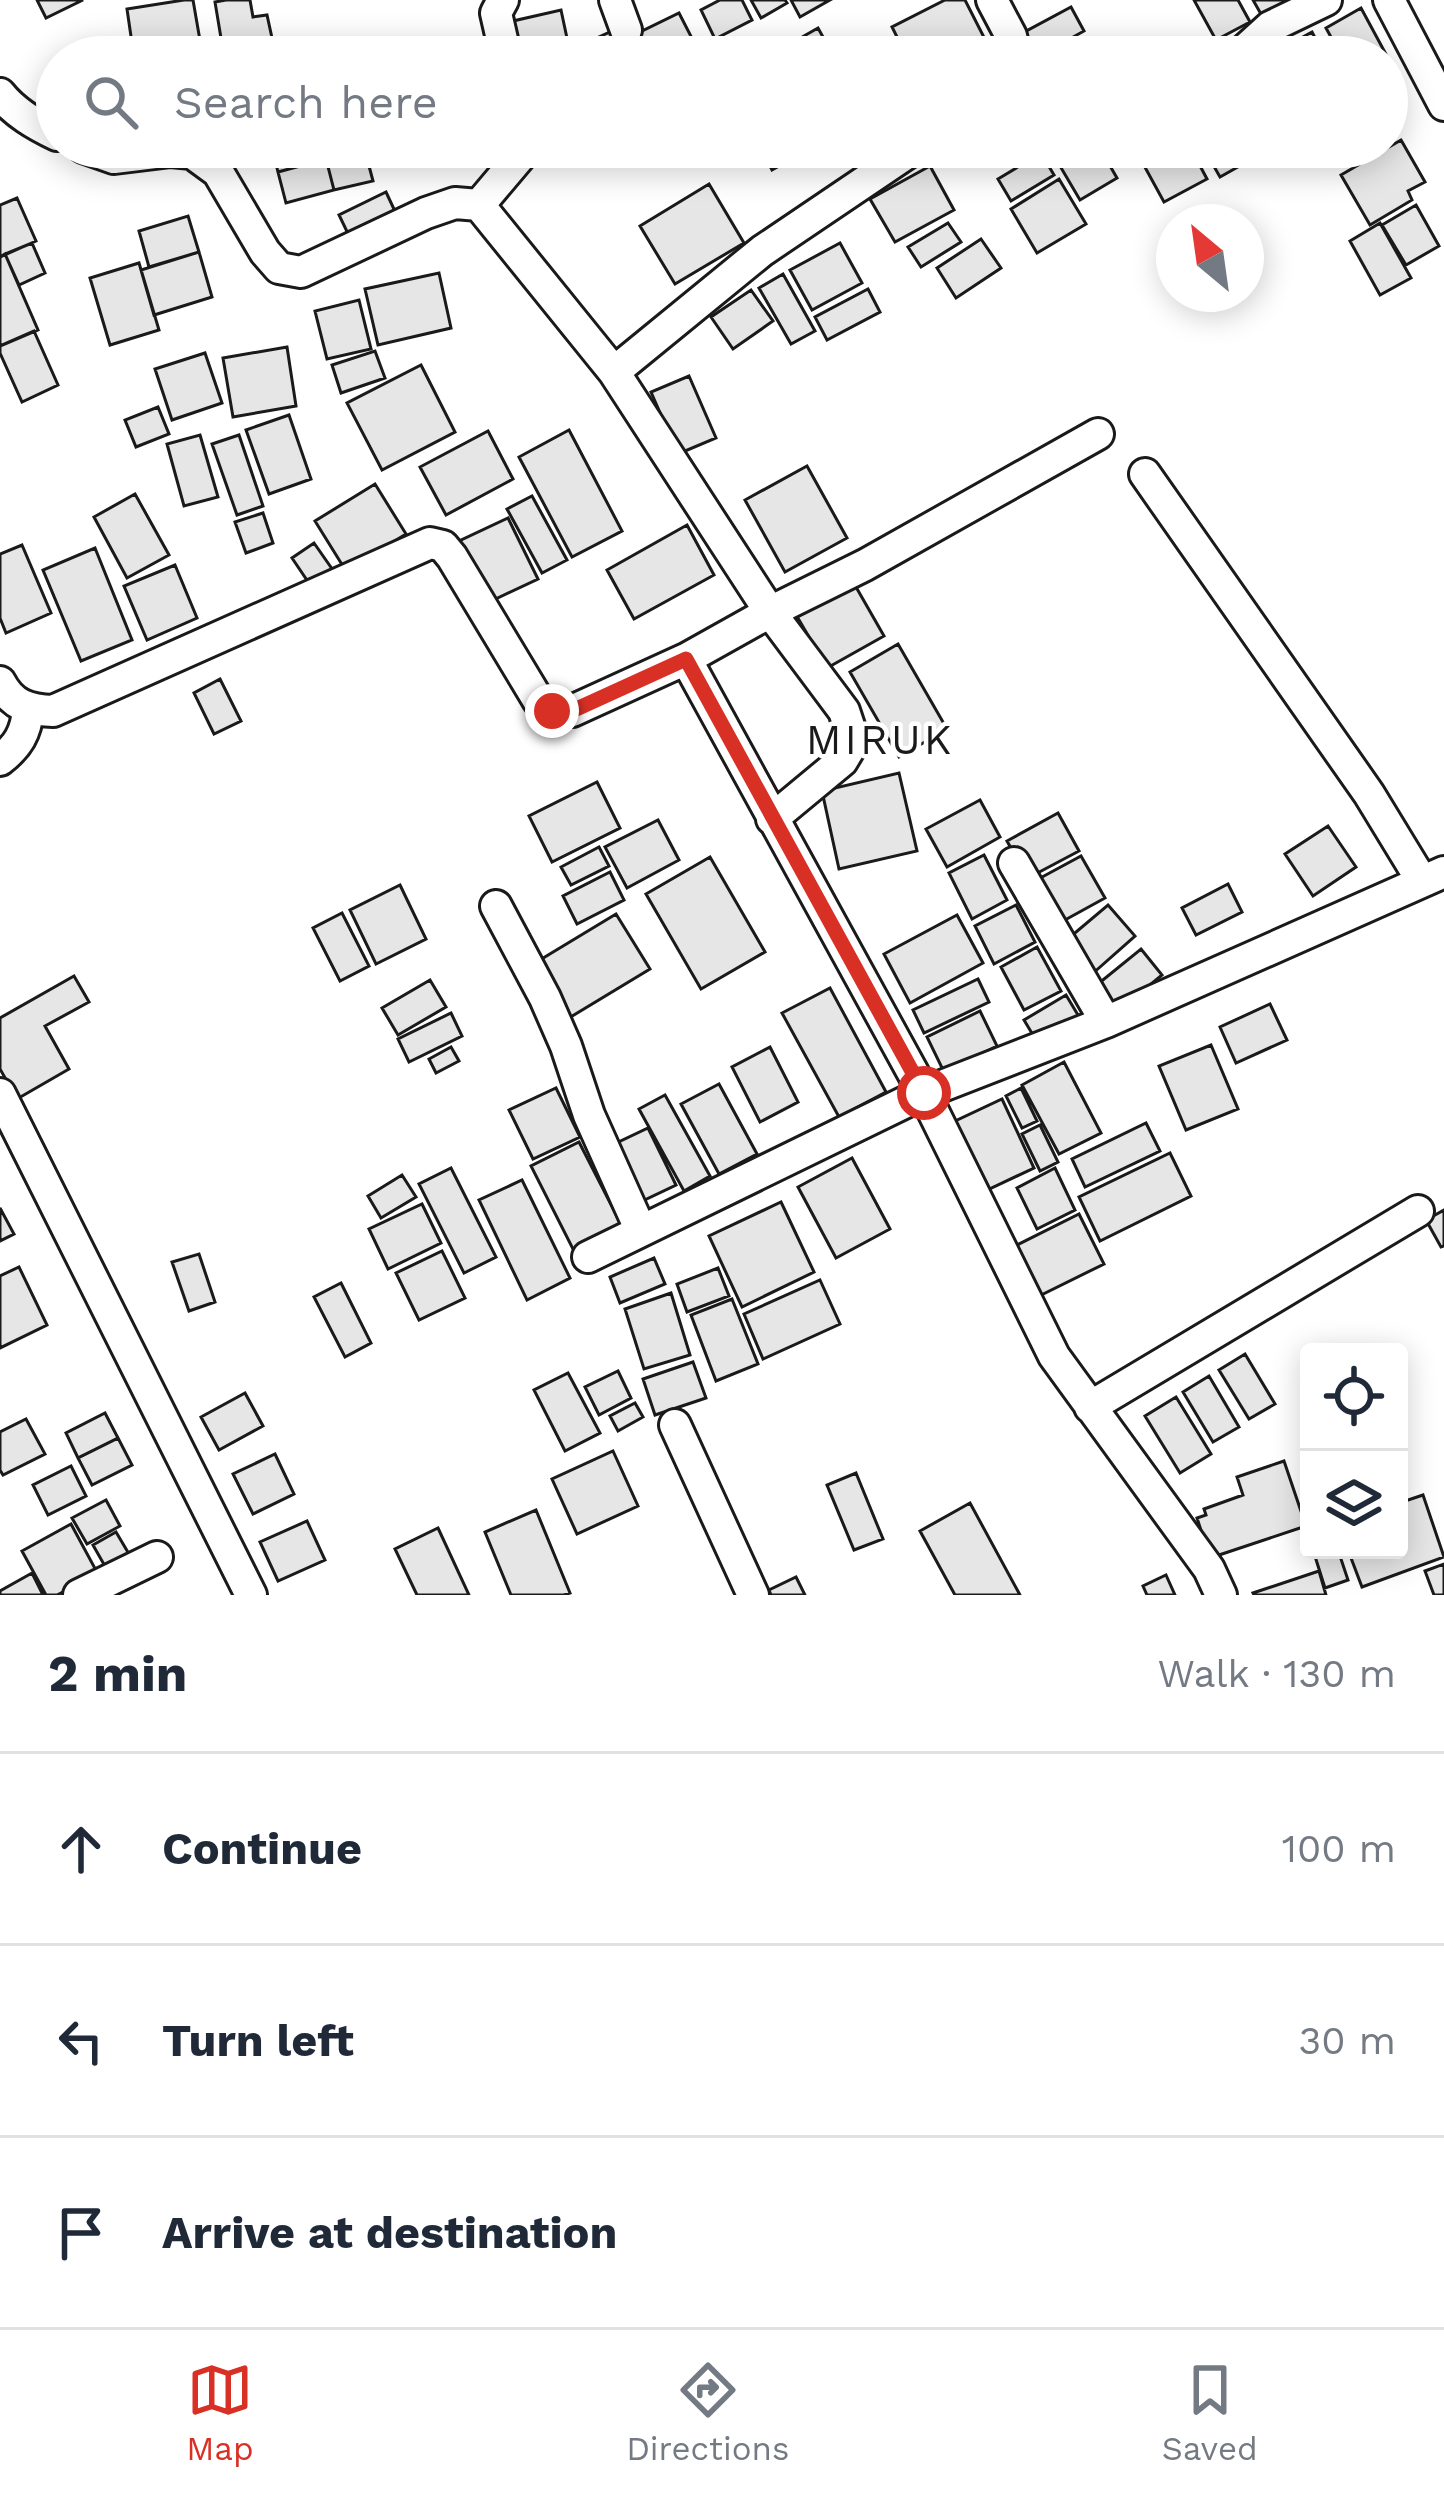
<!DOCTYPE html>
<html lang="en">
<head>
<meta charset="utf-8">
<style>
	:root { --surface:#fff; --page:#f2f2f3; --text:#1f2937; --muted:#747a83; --line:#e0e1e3; --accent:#d93025 }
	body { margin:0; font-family:"Work Sans",sans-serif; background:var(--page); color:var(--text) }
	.controls { position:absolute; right:36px; bottom:36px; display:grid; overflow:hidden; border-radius:12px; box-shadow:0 6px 30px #0003 }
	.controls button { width:108px; height:108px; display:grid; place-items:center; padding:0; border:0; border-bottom:3px solid var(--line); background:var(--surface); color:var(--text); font:60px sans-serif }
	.compass { position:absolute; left:1156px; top:204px; width:108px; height:108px; border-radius:50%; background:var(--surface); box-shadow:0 6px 30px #0003; rotate:331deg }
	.stop { position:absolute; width:36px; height:36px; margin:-27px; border:9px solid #d93025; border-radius:50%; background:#fff }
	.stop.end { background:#d93025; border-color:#fff; box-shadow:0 3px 12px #0008 }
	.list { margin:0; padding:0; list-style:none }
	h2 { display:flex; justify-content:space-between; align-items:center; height:156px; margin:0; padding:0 48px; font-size:51px }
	h2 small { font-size:39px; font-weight:400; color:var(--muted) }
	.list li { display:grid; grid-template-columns:78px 1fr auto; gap:36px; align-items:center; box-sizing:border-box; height:192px; padding:0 48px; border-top:3px solid var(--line) }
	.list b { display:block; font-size:45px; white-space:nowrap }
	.list em { font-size:39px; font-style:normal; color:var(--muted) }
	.icon { flex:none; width:66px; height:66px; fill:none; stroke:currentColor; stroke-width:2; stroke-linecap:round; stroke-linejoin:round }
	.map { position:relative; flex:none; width:1444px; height:1595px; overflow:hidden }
	.search { position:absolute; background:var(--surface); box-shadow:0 6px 30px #0003; left:36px; right:36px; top:36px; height:132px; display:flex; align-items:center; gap:30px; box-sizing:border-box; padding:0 42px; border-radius:66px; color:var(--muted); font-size:45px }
	.sheet { height:732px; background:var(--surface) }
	nav { display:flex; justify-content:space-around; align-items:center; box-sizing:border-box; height:168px; border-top:3px solid var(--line); background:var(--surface); font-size:33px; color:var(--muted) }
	nav a { display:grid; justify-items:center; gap:6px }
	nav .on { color:var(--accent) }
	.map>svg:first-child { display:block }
</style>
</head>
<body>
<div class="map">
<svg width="1444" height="1595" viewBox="0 0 1444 1595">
	<rect width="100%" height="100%" fill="#fff"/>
	<path fill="#e6e6e6" stroke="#1a1a1a" stroke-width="3" d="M 37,0 L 83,0 L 46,18 Z
		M 184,0 L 193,0 L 202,52 L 174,57 L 134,57 L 127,9 Z
		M 226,0 L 250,0 L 253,17 L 267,15 L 272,38 L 265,39 L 267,57 L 208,57 L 205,41 L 221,38 L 215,2 Z
		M 720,0 L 742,0 L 752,20 L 715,39 L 701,10 Z
		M 751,0 L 785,0 L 787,3 L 761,18 Z
		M 791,0 L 830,0 L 800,17 Z
		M 945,0 L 965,0 L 994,57 L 907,57 L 892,27 Z
		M 1194,0 L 1238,0 L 1250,22 L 1216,40 Z
		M 1253,0 L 1288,0 L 1261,14 Z
		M 1071,7 L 1084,31 L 1037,57 L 1030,57 L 1019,35 Z
		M 1361,8 L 1388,58 L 1387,58 L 1342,57 L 1326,28 Z
		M 561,10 L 571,57 L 511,57 L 504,23 Z
		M 679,13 L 697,48 L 679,57 L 643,57 L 632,36 Z
		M 818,28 L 834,57 L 776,57 L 774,53 Z
		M 610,32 L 622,57 L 580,57 L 575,48 Z
		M 1312,32 L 1325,57 L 1283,57 L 1279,50 Z
		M 1401,140 L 1425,182 L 1408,191 L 1412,200 L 1370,225 L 1341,175 Z
		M 291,147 L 323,147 L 326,159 L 278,172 L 273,152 Z
		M 323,147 L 364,147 L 373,181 L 334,190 Z
		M 449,147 L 496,147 L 454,162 Z
		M 760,147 L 813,147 L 772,170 Z
		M 1053,147 L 1099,147 L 1117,178 L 1080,200 L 1050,149 Z
		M 1138,147 L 1190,147 L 1207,179 L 1164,202 L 1135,149 Z
		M 1203,147 L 1257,147 L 1261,154 L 1220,177 Z
		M 1041,153 L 1054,175 L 1011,201 L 998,179 Z
		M 326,159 L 334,190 L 286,203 L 278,172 Z
		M 930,166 L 954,210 L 895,242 L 870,199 Z
		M 1059,179 L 1086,224 L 1037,253 L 1011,209 Z
		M 709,184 L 744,243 L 675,284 L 640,226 Z
		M 386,192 L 400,222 L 353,244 L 339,215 Z
		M 17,198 L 36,241 L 0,257 L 0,205 Z
		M 1416,205 L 1439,246 L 1406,265 L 1382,225 Z
		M 188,216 L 199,252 L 149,267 L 139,231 Z
		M 948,223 L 961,242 L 921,267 L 908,247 Z
		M 1380,223 L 1411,278 L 1380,295 L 1350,241 Z
		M 981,239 L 1001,268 L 956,298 L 937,268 Z
		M 32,243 L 45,273 L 19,285 L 5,254 Z
		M 840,243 L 862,283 L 812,310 L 790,270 Z
		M 199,252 L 212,297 L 154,315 L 141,270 Z
		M 5,254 L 38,330 L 0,346 L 0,257 Z
		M 139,263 L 159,330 L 110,345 L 90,278 Z
		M 439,273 L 451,328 L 378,345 L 365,289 Z
		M 783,274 L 815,331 L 791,344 L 759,288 Z
		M 868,289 L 880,312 L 827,340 L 815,317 Z
		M 751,290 L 773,321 L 733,349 L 711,317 Z
		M 359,300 L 371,349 L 327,359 L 315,311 Z
		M 34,331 L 58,385 L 22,402 L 0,353 L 0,346 Z
		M 287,347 L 296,406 L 233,417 L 223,358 Z
		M 375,351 L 385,378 L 341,393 L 332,365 Z
		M 205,353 L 222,403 L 172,420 L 155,369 Z
		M 421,365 L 455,432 L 382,470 L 347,403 Z
		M 689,376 L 716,438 L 678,454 L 651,392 Z
		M 158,407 L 169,434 L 136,447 L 125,420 Z
		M 289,415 L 311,479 L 269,494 L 246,430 Z
		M 569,430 L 622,531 L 572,557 L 519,457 Z
		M 488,431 L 513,479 L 446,515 L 420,467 Z
		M 200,435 L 218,497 L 184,506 L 167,444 Z
		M 239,435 L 263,506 L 237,515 L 212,444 Z
		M 807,466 L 847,538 L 785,572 L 745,500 Z
		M 375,484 L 406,534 L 346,571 L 315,521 Z
		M 135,494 L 169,555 L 127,578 L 94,517 Z
		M 532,496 L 567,560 L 542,573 L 507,509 Z
		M 263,513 L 273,543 L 246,553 L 235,522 Z
		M 508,518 L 538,579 L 487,603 L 457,542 Z
		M 687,525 L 714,575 L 634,619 L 607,570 Z
		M 314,543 L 337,576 L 315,592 L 292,558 Z
		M 22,545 L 51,613 L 6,633 L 0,618 L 0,554 Z
		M 95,548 L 132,640 L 81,661 L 43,570 Z
		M 175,565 L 197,618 L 147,640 L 124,586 Z
		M 852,580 L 884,636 L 827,668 L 795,613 Z
		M 898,644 L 947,729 L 899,757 L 850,672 Z
		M 220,679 L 241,721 L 214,734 L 194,693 Z
		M 899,773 L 917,851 L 839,869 L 822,791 Z
		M 597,782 L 620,828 L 552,862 L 529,816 Z
		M 980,800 L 1000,837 L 947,867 L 926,829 Z
		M 1058,813 L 1079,851 L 1028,878 L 1007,841 Z
		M 658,820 L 679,860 L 627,888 L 605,847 Z
		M 1328,826 L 1356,867 L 1313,896 L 1285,854 Z
		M 599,847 L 609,866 L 571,885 L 561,867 Z
		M 984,855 L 1007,900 L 972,919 L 949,873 Z
		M 1081,856 L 1105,898 L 1054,926 L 1031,883 Z
		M 710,857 L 765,952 L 701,989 L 646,894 Z
		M 610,872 L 624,900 L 577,924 L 563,896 Z
		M 1228,884 L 1242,912 L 1196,935 L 1182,908 Z
		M 400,885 L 426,939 L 376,964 L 350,910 Z
		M 1016,905 L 1035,942 L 994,964 L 975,926 Z
		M 1108,905 L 1135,936 L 1091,975 L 1063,943 Z
		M 342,913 L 369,966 L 340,981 L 313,928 Z
		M 616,914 L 650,969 L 564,1021 L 530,966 Z
		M 957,915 L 983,963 L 910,1003 L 884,954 Z
		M 1037,947 L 1061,991 L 1024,1010 L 1001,967 Z
		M 1141,949 L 1162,975 L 1115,1014 L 1093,988 Z
		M 74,976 L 89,1002 L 45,1026 L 69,1069 L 17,1099 L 0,1069 L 0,1018 Z
		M 978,979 L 989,1002 L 924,1033 L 913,1010 Z
		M 430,980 L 446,1007 L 398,1035 L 382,1008 Z
		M 830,988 L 886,1092 L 839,1117 L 782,1013 Z
		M 1066,995 L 1081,1020 L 1039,1045 L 1024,1020 Z
		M 1270,1004 L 1287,1040 L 1236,1063 L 1220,1027 Z
		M 980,1011 L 997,1046 L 944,1072 L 927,1037 Z
		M 451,1013 L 462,1036 L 409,1062 L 398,1039 Z
		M 1211,1045 L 1238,1109 L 1186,1130 L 1159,1066 Z
		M 451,1047 L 459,1061 L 436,1073 L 429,1059 Z
		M 770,1047 L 798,1102 L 760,1122 L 732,1067 Z
		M 1064,1062 L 1101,1133 L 1059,1154 L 1022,1085 Z
		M 719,1084 L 757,1154 L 719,1174 L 681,1104 Z
		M 556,1088 L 580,1137 L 533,1159 L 509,1110 Z
		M 1021,1088 L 1037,1121 L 1022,1128 L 1006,1096 Z
		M 665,1095 L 710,1176 L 684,1191 L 639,1109 Z
		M 1002,1099 L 1034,1168 L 983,1192 L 951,1123 Z
		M 1146,1123 L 1160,1151 L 1085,1187 L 1072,1159 Z
		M 1040,1125 L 1058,1162 L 1040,1171 L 1022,1134 Z
		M 648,1128 L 676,1185 L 634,1205 L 606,1148 Z
		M 579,1142 L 622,1226 L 574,1251 L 531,1166 Z
		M 1170,1153 L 1191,1196 L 1100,1241 L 1079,1197 Z
		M 852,1158 L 890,1229 L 836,1258 L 798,1187 Z
		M 451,1168 L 496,1257 L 464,1273 L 419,1184 Z
		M 1055,1168 L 1075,1210 L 1037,1229 L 1017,1188 Z
		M 402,1175 L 416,1197 L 381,1218 L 368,1196 Z
		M 522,1180 L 570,1278 L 527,1300 L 479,1200 Z
		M 781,1202 L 814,1272 L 742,1307 L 709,1236 Z
		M 422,1204 L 441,1243 L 388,1269 L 369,1229 Z
		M 0,1208 L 14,1234 L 0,1241 Z
		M 1444,1210 L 1444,1246 L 1441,1247 L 1426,1220 Z
		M 1079,1214 L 1104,1264 L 1027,1302 L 1003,1252 Z
		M 442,1251 L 465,1298 L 419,1320 L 396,1273 Z
		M 199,1254 L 215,1302 L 189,1311 L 172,1262 Z
		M 654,1258 L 665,1284 L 620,1303 L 610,1277 Z
		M 19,1267 L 47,1325 L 0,1348 L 0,1276 Z
		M 718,1268 L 729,1296 L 687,1312 L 677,1284 Z
		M 820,1280 L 840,1324 L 763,1359 L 744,1314 Z
		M 341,1283 L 371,1343 L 345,1357 L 314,1297 Z
		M 671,1293 L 690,1355 L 644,1369 L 625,1309 Z
		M 732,1299 L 758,1364 L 716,1381 L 691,1315 Z
		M 1245,1354 L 1275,1404 L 1249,1419 L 1219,1370 Z
		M 693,1362 L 706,1398 L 655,1415 L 643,1379 Z
		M 618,1371 L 631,1398 L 599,1415 L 585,1387 Z
		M 568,1373 L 600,1433 L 565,1451 L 534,1390 Z
		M 1209,1376 L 1239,1427 L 1213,1442 L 1183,1392 Z
		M 245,1393 L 263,1426 L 219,1450 L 201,1417 Z
		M 1176,1397 L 1211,1454 L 1180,1473 L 1145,1416 Z
		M 635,1403 L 643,1417 L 618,1431 L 610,1416 Z
		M 105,1413 L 118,1438 L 78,1458 L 66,1433 Z
		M 26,1419 L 45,1454 L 3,1475 L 0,1470 L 0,1432 Z
		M 118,1438 L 132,1465 L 92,1485 L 78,1458 Z
		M 613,1451 L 638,1506 L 577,1534 L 552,1479 Z
		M 275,1454 L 294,1494 L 253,1514 L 233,1474 Z
		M 1284,1461 L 1306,1526 L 1210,1558 L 1197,1518 L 1206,1515 L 1204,1509 L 1243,1495 L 1237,1477 Z
		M 71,1466 L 86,1496 L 48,1515 L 33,1485 Z
		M 856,1473 L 883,1539 L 854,1550 L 827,1485 Z
		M 1423,1495 L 1444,1557 L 1362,1587 L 1348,1550 L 1399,1550 L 1399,1503 Z
		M 106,1500 L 120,1526 L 87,1544 L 72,1518 Z
		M 970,1503 L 1020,1595 L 955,1595 L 920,1531 Z
		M 536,1510 L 570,1593 L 564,1595 L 511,1595 L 485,1532 Z
		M 307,1521 L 325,1560 L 278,1581 L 260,1542 Z
		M 71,1524 L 98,1574 L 57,1595 L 46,1595 L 22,1551 Z
		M 438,1528 L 469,1595 L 417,1595 L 395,1549 Z
		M 116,1532 L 129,1554 L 106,1568 L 93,1545 Z
		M 1313,1550 L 1338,1550 L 1348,1580 L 1325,1588 Z
		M 1444,1564 L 1444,1595 L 1434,1595 L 1425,1571 Z
		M 1319,1571 L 1326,1595 L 1254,1595 L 1253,1593 Z
		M 32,1573 L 43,1595 L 0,1595 L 0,1591 Z
		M 1166,1575 L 1175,1595 L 1147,1595 L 1143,1586 Z
		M 796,1577 L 805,1595 L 771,1595 L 769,1590 Z"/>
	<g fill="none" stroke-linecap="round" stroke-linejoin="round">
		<defs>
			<path id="street" d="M 503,0 L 496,13 L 506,57
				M 615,0 L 626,30
				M 992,0 L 1011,36 L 1016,57
				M 1389,0 L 1444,105
				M 1237,57 L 1270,27 L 1326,0
				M 0,94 C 15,113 36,125 57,135
				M 83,147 L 114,158 L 171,151 L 192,153 L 218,172 L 265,252 L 279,268 L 301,272 L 426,213 L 455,203 L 479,205 L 614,372 L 770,612 L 686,659 L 924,1093 L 1054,1356 L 1209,1569 L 1221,1595
				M 479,205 L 528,147
				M 614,372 L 762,251 L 916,147
				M 1145,474 L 1369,794 L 1422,881
				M 0,682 C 12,705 28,710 53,711 L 430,543 L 443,546 L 452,557 L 538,700 L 552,711 L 572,711 L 686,659
				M 0,760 C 18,746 26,733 28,710
				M 772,819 L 842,761 L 854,741 L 844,711 L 770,612 L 865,565 L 1098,434
				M 1014,863 L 1106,1022
				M 496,906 L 545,998 L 566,1046 L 589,1115 L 641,1231
				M 0,1094 L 251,1595
				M 588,1257 L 924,1093 L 1106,1022 L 1444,872
				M 1090,1407 L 1418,1211
				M 675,1425 L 753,1595
				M 79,1595 L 157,1557"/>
		</defs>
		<use href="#street" stroke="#1a1a1a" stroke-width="36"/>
		<use href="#street" stroke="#fff" stroke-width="30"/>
	</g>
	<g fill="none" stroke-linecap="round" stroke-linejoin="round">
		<path stroke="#d93025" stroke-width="15" d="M 552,711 L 572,711 L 686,659 L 924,1093"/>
	</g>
	<g text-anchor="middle" stroke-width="9" stroke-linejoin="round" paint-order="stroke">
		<g font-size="42" letter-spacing="3" fill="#1a1a1a" stroke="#fff">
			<text x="880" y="754">MIRUK</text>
		</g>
	</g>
</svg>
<div class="controls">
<button><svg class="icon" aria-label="locate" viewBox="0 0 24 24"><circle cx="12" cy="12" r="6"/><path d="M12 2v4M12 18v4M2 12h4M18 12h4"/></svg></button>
<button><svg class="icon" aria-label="layers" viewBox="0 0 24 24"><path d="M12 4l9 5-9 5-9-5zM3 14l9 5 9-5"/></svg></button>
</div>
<svg class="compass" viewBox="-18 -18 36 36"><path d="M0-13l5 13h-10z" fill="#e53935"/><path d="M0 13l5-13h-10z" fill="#747a83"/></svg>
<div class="stop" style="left:924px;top:1093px"></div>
<div class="stop end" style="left:552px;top:711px"></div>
<div class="search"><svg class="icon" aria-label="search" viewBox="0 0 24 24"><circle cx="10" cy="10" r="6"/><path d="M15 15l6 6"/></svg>Search here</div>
</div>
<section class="sheet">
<h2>2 min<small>Walk · 130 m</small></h2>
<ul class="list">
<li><svg class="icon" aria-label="ahead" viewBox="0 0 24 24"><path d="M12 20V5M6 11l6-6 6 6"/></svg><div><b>Continue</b></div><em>100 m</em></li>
<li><svg class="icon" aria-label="left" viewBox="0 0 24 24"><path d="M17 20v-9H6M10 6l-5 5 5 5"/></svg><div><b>Turn left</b></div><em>30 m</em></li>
<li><svg class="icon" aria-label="arrive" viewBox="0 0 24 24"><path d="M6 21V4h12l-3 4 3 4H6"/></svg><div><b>Arrive at destination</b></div></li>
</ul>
</section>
<nav>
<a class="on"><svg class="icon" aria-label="map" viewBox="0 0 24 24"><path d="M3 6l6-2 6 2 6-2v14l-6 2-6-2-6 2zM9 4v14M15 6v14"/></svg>Map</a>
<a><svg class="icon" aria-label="directions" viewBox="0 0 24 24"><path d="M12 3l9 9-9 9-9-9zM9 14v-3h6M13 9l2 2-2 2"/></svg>Directions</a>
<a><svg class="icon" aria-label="saved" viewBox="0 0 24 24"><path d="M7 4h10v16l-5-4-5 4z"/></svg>Saved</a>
</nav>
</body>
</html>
